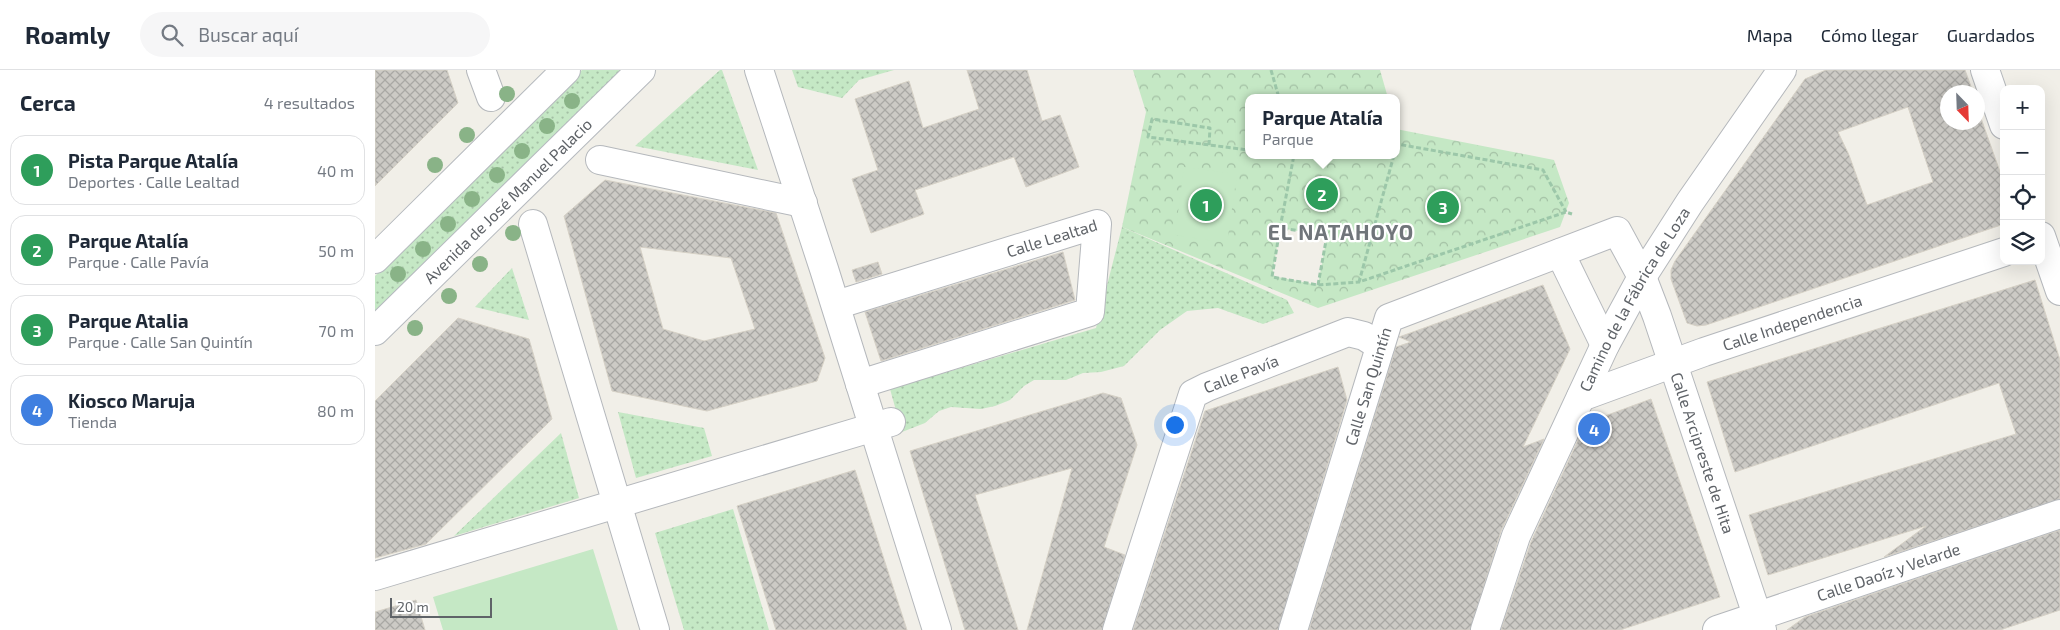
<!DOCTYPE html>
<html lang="es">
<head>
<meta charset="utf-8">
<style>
	:root { --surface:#fff; --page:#f6f6f7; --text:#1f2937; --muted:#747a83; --line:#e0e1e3; --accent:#b45309 }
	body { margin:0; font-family:"Exo 2",sans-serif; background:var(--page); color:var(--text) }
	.controls { position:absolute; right:15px; top:15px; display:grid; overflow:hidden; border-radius:10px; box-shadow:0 5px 20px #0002 }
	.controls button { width:45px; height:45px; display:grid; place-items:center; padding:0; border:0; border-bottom:1px solid var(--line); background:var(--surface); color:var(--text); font:25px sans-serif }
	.compass { position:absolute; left:1565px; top:15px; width:45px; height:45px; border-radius:50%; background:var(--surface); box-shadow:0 5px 20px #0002; rotate:157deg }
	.scale { position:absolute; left:15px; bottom:12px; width:102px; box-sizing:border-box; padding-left:5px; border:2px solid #5f6368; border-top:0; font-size:14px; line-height:18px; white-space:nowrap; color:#5f6368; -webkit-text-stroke:4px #fff; paint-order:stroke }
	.you { position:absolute; left:799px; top:354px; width:18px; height:18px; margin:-12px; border:4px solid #fff; border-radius:50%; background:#1a73e8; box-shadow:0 0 0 8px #1a73e833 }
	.badge { display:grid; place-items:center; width:32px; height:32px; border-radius:50%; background:var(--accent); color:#fff; font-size:16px; font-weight:700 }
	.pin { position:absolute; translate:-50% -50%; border:2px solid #fff; box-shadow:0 1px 5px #0006 }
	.popup { position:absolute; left:870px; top:24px; width:155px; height:65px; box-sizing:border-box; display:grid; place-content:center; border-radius:10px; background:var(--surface); filter:drop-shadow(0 1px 4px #0005); font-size:16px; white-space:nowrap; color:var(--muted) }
	.popup b { font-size:19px; color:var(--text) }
	.popup::after { content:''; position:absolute; left:50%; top:100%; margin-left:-10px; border:10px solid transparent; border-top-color:var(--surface) }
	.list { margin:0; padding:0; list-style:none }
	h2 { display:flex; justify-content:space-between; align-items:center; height:65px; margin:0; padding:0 20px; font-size:21px }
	h2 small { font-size:16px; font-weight:400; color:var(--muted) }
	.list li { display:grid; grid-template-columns:32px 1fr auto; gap:15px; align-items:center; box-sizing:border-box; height:70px; margin:0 10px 10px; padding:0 10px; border:1px solid var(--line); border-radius:15px }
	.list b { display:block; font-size:19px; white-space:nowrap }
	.list p { margin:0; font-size:16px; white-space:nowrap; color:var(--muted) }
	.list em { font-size:16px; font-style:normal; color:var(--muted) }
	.icon { flex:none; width:28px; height:28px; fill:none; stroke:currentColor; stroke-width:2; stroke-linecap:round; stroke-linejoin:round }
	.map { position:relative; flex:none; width:1685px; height:560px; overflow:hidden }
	header { display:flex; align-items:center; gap:30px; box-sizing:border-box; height:70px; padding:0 25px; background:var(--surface); border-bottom:1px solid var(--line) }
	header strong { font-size:24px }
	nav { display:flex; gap:28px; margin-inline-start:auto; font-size:18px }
	.search { width:350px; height:45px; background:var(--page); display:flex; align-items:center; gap:12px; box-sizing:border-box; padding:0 18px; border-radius:28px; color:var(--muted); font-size:19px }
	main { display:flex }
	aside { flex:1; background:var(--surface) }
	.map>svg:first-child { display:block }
</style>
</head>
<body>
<header>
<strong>Roamly</strong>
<div class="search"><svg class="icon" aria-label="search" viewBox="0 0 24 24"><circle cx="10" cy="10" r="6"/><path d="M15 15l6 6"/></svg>Buscar aquí</div>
<nav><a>Mapa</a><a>Cómo llegar</a><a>Guardados</a></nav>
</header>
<main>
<aside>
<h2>Cerca<small>4 resultados</small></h2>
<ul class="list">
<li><span class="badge" style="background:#2e9e5b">1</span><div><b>Pista Parque Atalía</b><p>Deportes · Calle Lealtad</p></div><em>40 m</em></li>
<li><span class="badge" style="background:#2e9e5b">2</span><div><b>Parque Atalía</b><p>Parque · Calle Pavía</p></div><em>50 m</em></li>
<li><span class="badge" style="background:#2e9e5b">3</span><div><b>Parque Atalia</b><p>Parque · Calle San Quintín</p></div><em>70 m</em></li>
<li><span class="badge" style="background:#3f7fe0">4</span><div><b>Kiosco Maruja</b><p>Tienda</p></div><em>80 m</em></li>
</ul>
</aside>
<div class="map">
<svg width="1685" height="560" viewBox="0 0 1685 560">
	<defs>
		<pattern id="grass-dots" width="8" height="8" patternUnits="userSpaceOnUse" patternTransform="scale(1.25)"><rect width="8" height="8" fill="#c5e8c5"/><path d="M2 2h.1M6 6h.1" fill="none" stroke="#a3c0a4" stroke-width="1.8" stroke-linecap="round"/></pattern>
		<pattern id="park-crowns" width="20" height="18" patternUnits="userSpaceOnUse" patternTransform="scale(1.25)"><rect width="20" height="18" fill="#c5e8c5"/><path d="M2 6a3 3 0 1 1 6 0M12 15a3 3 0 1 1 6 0" fill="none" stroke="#a3c0a4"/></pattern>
		<pattern id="building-cross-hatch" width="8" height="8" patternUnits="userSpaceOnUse" patternTransform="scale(1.25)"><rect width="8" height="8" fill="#cccac5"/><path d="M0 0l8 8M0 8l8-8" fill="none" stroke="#a9a8a4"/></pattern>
	</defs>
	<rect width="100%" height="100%" fill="#f1efe8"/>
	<path fill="url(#grass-dots)" d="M 207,0 L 246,0 L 0,243 L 0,206 Z
		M 345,0 L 347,0 L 383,100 L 260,76 Z
		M 417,0 L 519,0 L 484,10 L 467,28 L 423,17 Z
		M 747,157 L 912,230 L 919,243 L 888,254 L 843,238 L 812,241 L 785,260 L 749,296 L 726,302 L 708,303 L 691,310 L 659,310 L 649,316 L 635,330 L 620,336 L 606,339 L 576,337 L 564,341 L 550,353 L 527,362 L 515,319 L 721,258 Z
		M 137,198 L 154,250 L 100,237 Z
		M 243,342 L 329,358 L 337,386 L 261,408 Z
		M 186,363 L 204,428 L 79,466 Z
		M 358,439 L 394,560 L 309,560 L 280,463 Z"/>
	<path fill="url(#park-crowns)" fill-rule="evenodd" d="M 758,0 L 1005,0 L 1013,28 L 873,28 L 873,85 L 1021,85 L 1021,59 L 1179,90 L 1194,133 L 1185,157 L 943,238 L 747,157 L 771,42 ZM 905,158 L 952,166 L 943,215 L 897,206 Z"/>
	<path fill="#c5e8c5" d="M 809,97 L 862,104 L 852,173 L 800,165 Z
		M 218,479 L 243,560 L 68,560 L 58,527 Z"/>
	<path fill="url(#building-cross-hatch)" stroke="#d6d1c6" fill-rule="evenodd" d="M 0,0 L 72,0 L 83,33 L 0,116 Z
		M 592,0 L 652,0 L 667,51 L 685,45 L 704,97 L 651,117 L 639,87 L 540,120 L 549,144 L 496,163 L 477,109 L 503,100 L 480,29 L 534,11 L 548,58 L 604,39 Z
		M 1451,0 L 1590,0 L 1598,22 L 1572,22 L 1572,52 L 1602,52 L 1602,37 L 1629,113 L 1629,154 L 1331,255 L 1322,256 L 1312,253 L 1296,209 L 1296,200 L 1300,191 L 1430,9 ZM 1533,37 L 1558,112 L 1492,135 L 1474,85 L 1463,62 Z
		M 230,110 L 401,143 L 450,288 L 442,311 L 332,341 L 237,321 L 189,146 ZM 265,177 L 356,188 L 380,259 L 329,271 L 288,259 Z
		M 688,182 L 700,230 L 506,291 L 490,242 Z
		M 503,192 L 507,204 L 481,212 L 477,200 Z
		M 1660,210 L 1685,290 L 1685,429 L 1509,487 L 1551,456 L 1393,505 L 1374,445 L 1641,364 L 1624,313 L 1360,402 L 1332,312 Z
		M 1168,215 L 1195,279 L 1148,377 L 1169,369 L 1126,461 L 1095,560 L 934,560 L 1021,277 L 1036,272 L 1024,267 Z
		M 83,248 L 154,269 L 177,349 L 51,474 L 0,488 L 0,331 Z
		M 963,297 L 972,330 L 903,560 L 758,560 L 830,341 Z
		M 728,323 L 746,328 L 762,375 L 729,477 L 750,485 L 727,560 L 652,560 L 697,398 L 600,425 L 643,560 L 590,560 L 535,381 Z
		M 1276,329 L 1345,527 L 1245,560 L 1126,560 L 1156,472 L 1211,353 Z
		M 480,400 L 532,560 L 401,560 L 362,436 Z
		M 1685,460 L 1685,540 L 1625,560 L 1412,560 L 1430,547 Z
		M 41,530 L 50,560 L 0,560 L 0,542 Z"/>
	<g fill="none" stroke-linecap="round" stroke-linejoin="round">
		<defs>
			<g id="street">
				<path d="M 106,0 L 116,27"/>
				<path d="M 384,0 L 449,199 L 562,560"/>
				<path d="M 1610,0 L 1629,55"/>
				<path d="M 225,90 L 428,133"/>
				<path d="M 158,154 L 280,560"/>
				<path d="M 1666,166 L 1685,221"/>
				<path d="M 1185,183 L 1230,275"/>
				<path id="s1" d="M 461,235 L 722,154 L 715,242 L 485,314"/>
				<path id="s2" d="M 1206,327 L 1329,282 L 1629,182"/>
				<path d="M 0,506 L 516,352"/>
				<path id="s3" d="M 742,560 L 818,324 L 832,317 L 973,262 L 989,266 L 1005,276"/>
				<path id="s4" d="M 918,560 L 1014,248 L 1242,161 L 1267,207 L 1282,246 L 1387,560"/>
				<path id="s5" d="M 1110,560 L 1141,466 L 1230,275 L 1267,207 L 1315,132 L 1407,0"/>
				<path id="s6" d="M 1342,560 L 1685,444"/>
			</g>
			<g id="secondary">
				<path d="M 0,189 L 191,0"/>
				<path id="s7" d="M 0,261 L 266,0"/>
			</g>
		</defs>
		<use href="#street" stroke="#b5b8bc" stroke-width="30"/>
		<use href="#secondary" stroke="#b6babf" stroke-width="30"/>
		<path stroke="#9cc7a9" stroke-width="3" stroke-dasharray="5 2.5" stroke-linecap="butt" d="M 896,0 L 904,28
			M 834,75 L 835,58 L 777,49 L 773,67 L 873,80
			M 1021,77 L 1022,74 L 1168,100 L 1191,142
			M 1019,85 L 984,212 L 1191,142 L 1197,144
			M 905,158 L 919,85
			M 943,215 L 952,165 L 905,158 L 897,207 L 943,215 L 984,212"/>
		<use href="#street" stroke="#fff" stroke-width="28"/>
		<use href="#secondary" stroke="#fff" stroke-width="28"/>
	</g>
	<g fill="#89b387">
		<circle cx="132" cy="24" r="8"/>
		<circle cx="197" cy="31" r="8"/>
		<circle cx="172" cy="56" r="8"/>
		<circle cx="92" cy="65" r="8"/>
		<circle cx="147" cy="81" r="8"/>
		<circle cx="60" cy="95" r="8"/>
		<circle cx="122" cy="105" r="8"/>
		<circle cx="97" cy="129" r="8"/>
		<circle cx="73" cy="154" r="8"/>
		<circle cx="138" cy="163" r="8"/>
		<circle cx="48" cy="179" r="8"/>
		<circle cx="105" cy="194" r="8"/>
		<circle cx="23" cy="204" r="8"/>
		<circle cx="74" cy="226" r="8"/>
		<circle cx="40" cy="258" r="8"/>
	</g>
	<g text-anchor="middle" stroke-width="4.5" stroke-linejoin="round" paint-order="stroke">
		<g font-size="16" fill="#5f6368" stroke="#fff">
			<text dy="6" stroke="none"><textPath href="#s7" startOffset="186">Avenida de José Manuel Palacio</textPath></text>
			<text dy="6" stroke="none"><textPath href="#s1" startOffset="226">Calle Lealtad</textPath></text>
			<text dy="6" stroke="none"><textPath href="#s5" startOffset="364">Camino de la Fábrica de Loza</textPath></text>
			<text dy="6" stroke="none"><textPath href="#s2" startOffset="224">Calle Independencia</textPath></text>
			<text dy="6" stroke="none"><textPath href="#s3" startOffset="300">Calle Pavía</textPath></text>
			<text dy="6" stroke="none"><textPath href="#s4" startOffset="255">Calle San Quintín</textPath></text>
			<text dy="6" stroke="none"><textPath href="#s4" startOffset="809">Calle Arcipreste de Hita</textPath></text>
			<text dy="6" stroke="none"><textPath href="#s6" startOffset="181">Calle Daoíz y Velarde</textPath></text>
		</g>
		<g font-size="21" font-weight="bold" letter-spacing="1" fill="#70757a" stroke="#fff">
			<text x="966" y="170">EL NATAHOYO</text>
		</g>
	</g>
</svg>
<div class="controls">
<button>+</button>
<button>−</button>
<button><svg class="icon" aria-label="locate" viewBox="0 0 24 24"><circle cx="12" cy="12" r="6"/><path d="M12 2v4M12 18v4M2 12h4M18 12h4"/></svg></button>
<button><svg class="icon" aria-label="layers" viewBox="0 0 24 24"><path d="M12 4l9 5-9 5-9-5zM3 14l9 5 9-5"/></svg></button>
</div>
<svg class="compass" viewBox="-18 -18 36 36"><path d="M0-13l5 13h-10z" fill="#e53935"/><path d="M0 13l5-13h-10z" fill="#747a83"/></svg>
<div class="scale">20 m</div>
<div class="you"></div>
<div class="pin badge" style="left:831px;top:135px;background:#2e9e5b">1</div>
<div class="pin badge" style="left:947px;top:124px;background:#2e9e5b">2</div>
<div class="popup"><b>Parque Atalía</b>Parque</div>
<div class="pin badge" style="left:1068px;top:137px;background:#2e9e5b">3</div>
<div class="pin badge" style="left:1219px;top:359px;background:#3f7fe0">4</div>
</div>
</main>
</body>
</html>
